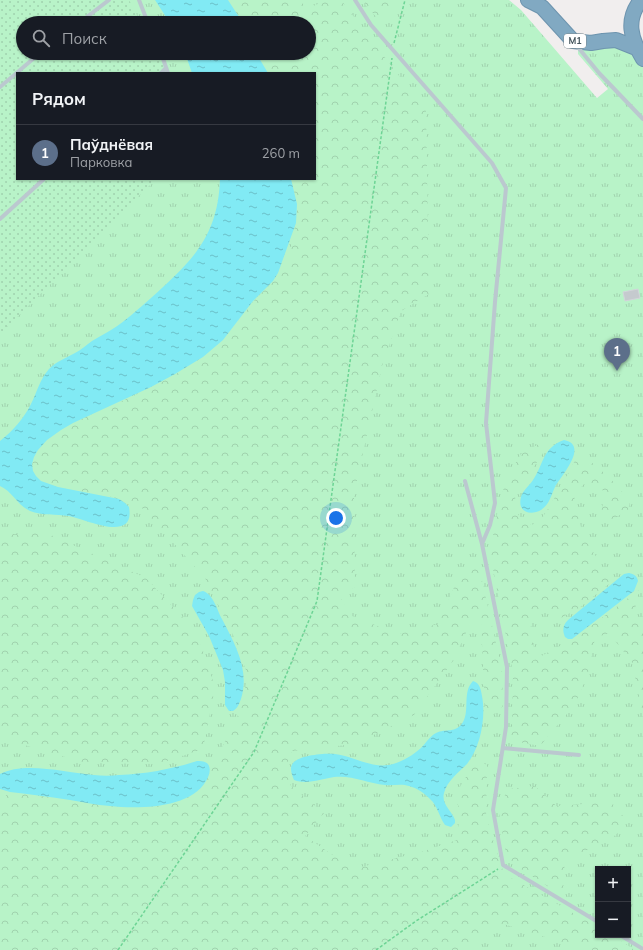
<!DOCTYPE html>
<html lang="ru">
<head>
<meta charset="utf-8">
<style>
	:root { --surface:#171b24; --page:#242831; --text:#f1f3f6; --muted:#9ea1a6; --line:#363941; --accent:#ea580c }
	body { margin:0; font-family:Mulish,sans-serif; background:var(--page); color:var(--text) }
	.controls { position:absolute; right:12px; bottom:12px; display:grid; overflow:hidden; border-radius:0px; box-shadow:0 1px 3px #0004 }
	.controls button { width:36px; height:36px; display:grid; place-items:center; padding:0; border:0; border-bottom:1px solid var(--line); background:var(--surface); color:var(--text); font:20px sans-serif }
	.you { position:absolute; left:336px; top:518px; width:14px; height:14px; margin:-10px; border:3px solid #fff; border-radius:50%; background:#1a73e8; box-shadow:0 0 0 6px #1a73e833 }
	.badge { display:grid; place-items:center; width:26px; height:26px; border-radius:50%; background:var(--accent); color:#fff; font-size:13px; font-weight:700 }
	.pin { position:absolute; translate:-50% -33px; filter:drop-shadow(0 1px 2px #0008) }
	.pin::after { content:''; position:absolute; top:21px; width:14px; height:12px; background:inherit; clip-path:polygon(0 0,100% 0,50% 100%) }
	.list { margin:0; padding:0; list-style:none }
	h2 { display:flex; justify-content:space-between; align-items:center; height:52px; margin:0; padding:0 16px; font-size:17px }
	h2 small { font-size:13px; font-weight:400; color:var(--muted) }
	.list li { display:grid; grid-template-columns:26px 1fr auto; gap:12px; align-items:center; box-sizing:border-box; height:56px; padding:0 16px; border-top:1px solid var(--line) }
	.list b { display:block; font-size:15px; white-space:nowrap }
	.list p { margin:0; font-size:13px; white-space:nowrap; color:var(--muted) }
	.list em { font-size:13px; font-style:normal; color:var(--muted) }
	.icon { flex:none; width:22px; height:22px; fill:none; stroke:currentColor; stroke-width:2; stroke-linecap:round; stroke-linejoin:round }
	.map { position:relative; flex:none; width:643px; height:950px; overflow:hidden }
	.search { position:absolute; background:var(--surface); box-shadow:0 1px 3px #0004; left:16px; top:16px; width:300px; height:44px; display:flex; align-items:center; gap:10px; box-sizing:border-box; padding:0 14px; border-radius:22px; color:var(--muted); font-size:15px }
	.panel { position:absolute; background:var(--surface); box-shadow:0 1px 3px #0004; left:16px; top:72px; width:300px; height:108px; border-radius:0px }
	.map>svg:first-child { display:block }
</style>
</head>
<body>
<div class="map">
<svg width="643" height="950" viewBox="0 0 643 950">
	<defs>
		<pattern id="grass-tufts" width="24" height="20" patternUnits="userSpaceOnUse"><rect width="24" height="20" fill="#b8f3c8"/><path d="M3 7l-1-3M5 7V3M7 7l1-3M15 17l-1-3M17 17v-4M19 17l1-3" fill="none" stroke="#a0d2ae"/></pattern>
		<pattern id="forest-crowns" width="20" height="18" patternUnits="userSpaceOnUse"><rect width="20" height="18" fill="#b8f3c8"/><path d="M2 6a3 3 0 1 1 6 0M12 15a3 3 0 1 1 6 0" fill="none" stroke="#a0d2ae"/></pattern>
		<pattern id="garden-dots" width="8" height="8" patternUnits="userSpaceOnUse"><rect width="8" height="8" fill="#b8f3c8"/><path d="M2 2h.1M6 6h.1" fill="none" stroke="#a0d2ae" stroke-width="1.8" stroke-linecap="round"/></pattern>
		<pattern id="water-ripples" width="26" height="14" patternUnits="userSpaceOnUse"><rect width="26" height="14" fill="#81eaf4"/><path d="M2 4q2-2 4 0t4 0M15 11q2-2 4 0t4 0" fill="none" stroke="#6bc0c9"/></pattern>
	</defs>
	<rect width="100%" height="100%" fill="#f1eeee"/>
	<path fill="url(#grass-tufts)" fill-rule="evenodd" d="M 0,0 L 509,0 L 521,10 L 597,98 L 608,89 L 578,54 L 578,49 L 602,44 L 627,50 L 643,67 L 643,950 L 0,950 ZM 23,23 L 309,23 L 309,53 L 23,53 ZM 17,73 L 315,73 L 315,179 L 17,179 ZM 598,869 L 628,869 L 628,935 L 598,935 Z"/>
	<path fill="url(#forest-crowns)" d="M 228,0 L 301,0 L 306,9 L 325,1 L 341,0 L 426,111 L 429,294 L 401,311 L 382,366 L 354,494 L 355,587 L 339,595 L 352,616 L 398,634 L 438,624 L 460,574 L 479,567 L 502,670 L 503,706 L 495,714 L 485,709 L 481,622 L 471,622 L 453,661 L 414,715 L 355,744 L 292,751 L 285,770 L 291,786 L 324,813 L 305,836 L 353,869 L 421,852 L 457,840 L 460,809 L 454,797 L 476,760 L 487,765 L 486,818 L 504,874 L 598,927 L 598,935 L 611,935 L 635,950 L 586,950 L 517,928 L 503,924 L 493,928 L 470,950 L 0,950 L 0,801 L 10,792 L 111,806 L 126,807 L 157,806 L 171,803 L 192,795 L 205,782 L 238,715 L 248,676 L 235,639 L 205,578 L 142,508 L 125,503 L 112,497 L 49,485 C 32,478 27,464 39,449 C 57,427 86,417 111,406 C 138,394 165,382 189,366 C 204,356 220,344 231,331 C 239,321 245,311 253,302 C 258,296 263,292 268,287 C 272,283 274,276 278,272 C 281,269 285,267 288,265 L 297,214 L 297,204 L 291,179 L 315,179 L 315,73 L 268,73 L 256,53 L 309,53 L 309,23 L 243,23 Z
		M 365,0 L 394,0 L 392,11 L 384,19 L 376,17 L 365,4 Z
		M 559,438 L 547,447 L 531,471 L 527,483 L 516,490 C 514,509 514,516 532,525 L 543,517 L 555,497 L 578,455 C 599,464 615,483 630,501 L 628,511 L 602,524 L 599,520 L 605,495 L 600,485 L 584,484 L 574,495 L 577,513 L 584,538 L 599,561 L 610,583 L 579,608 L 561,618 L 559,611 L 551,609 L 534,616 L 530,629 L 534,648 L 532,661 L 575,638 L 639,590 L 634,614 L 643,626 L 643,715 L 632,662 L 609,633 L 595,638 L 588,674 L 575,704 L 540,746 L 508,740 L 512,728 L 513,673 L 490,553 L 499,504 L 507,478 L 521,454 L 544,441 Z
		M 44,532 L 146,578 L 197,633 L 215,687 L 203,749 L 158,764 L 86,763 L 0,738 L 0,535 Z
		M 535,786 L 556,806 L 611,802 L 624,817 L 623,828 L 611,839 L 564,861 L 565,875 L 563,888 L 552,889 L 507,860 L 499,813 L 507,789 Z"/>
	<path fill="url(#garden-dots)" d="M 0,0 L 129,0 L 141,23 L 23,23 L 23,53 L 157,53 L 168,73 L 17,73 L 17,179 L 156,179 L 0,334 Z"/>
	<path fill="url(#water-ripples)" d="M 155,0 L 228,0 L 243,23 L 170,23 Z
		M 185,53 L 256,53 L 268,73 L 192,73 Z
		M 220,179 L 291,179 L 297,204 L 296,223 L 278,273 L 273,281 L 253,301 L 223,340 L 203,357 L 175,374 L 151,387 L 73,423 L 61,430 L 47,440 L 38,450 L 34,457 L 32,464 L 33,471 L 36,476 L 41,481 L 58,487 L 119,499 L 125,503 L 129,507 C 136,544 85,519 69,516 C 56,514 42,516 30,511 C 17,505 12,491 0,486 L 0,441 C 13,431 24,418 31,404 C 37,392 40,379 49,369 C 57,361 66,358 75,353 C 81,350 86,345 92,341 C 98,337 105,334 111,330 C 126,321 138,309 151,298 C 192,261 218,237 220,179 Z
		M 564,440 C 590,445 560,477 555,487 C 551,495 550,504 541,510 C 530,516 517,512 521,497 C 523,490 529,486 533,480 C 544,464 542,448 564,440 Z
		M 629,573 C 634,574 637,576 638,581 L 634,591 L 572,639 L 568,639 L 565,637 C 562,630 563,625 568,620 L 619,578 L 624,574 Z
		M 203,591 C 214,595 217,610 222,619 C 235,644 250,670 241,699 C 239,704 238,708 233,711 L 229,711 L 225,705 L 225,682 L 223,670 L 209,636 L 192,606 L 193,600 L 195,595 L 199,592 Z
		M 473,681 C 480,683 481,690 482,696 C 486,717 481,746 467,764 C 459,772 447,781 444,793 C 441,804 452,811 455,820 L 455,823 L 451,827 L 445,825 C 439,817 438,806 430,799 C 424,793 417,788 409,786 C 401,783 393,786 385,785 C 367,783 352,775 334,777 C 320,779 308,785 294,780 C 292,775 289,768 293,763 C 300,755 325,753 335,754 C 353,756 370,768 389,765 C 400,763 412,756 421,748 C 426,743 430,736 436,733 C 446,728 456,734 463,722 C 470,710 462,692 473,681 Z
		M 197,761 C 212,760 212,771 206,781 C 190,809 137,809 110,806 C 96,805 84,802 70,800 C 50,797 30,794 10,792 L 0,789 L 0,774 C 25,761 67,773 94,775 C 102,776 111,776 119,775 C 146,774 172,769 197,761 Z"/>
	<path fill="#c5cace" stroke="#d2d5da" d="M 638,289 L 640,298 L 625,301 L 623,292 Z"/>
	<g fill="none" stroke-linecap="round" stroke-linejoin="round">
		<defs>
			<path id="highway" d="M 528,0 L 542,7 L 573,41 L 591,43 L 603,41 L 616,40 L 636,48
				M 641,0 C 625,20 631,39 643,59"/>
		</defs>
		<use href="#highway" stroke="#6d94ae" stroke-width="16"/>
		<path stroke="#6dd495" stroke-width="1.5" stroke-dasharray="3 2" stroke-linecap="butt" d="M 394,43 L 405,0
			M 118,950 L 254,752 L 317,601 L 392,58
			M 376,950 L 416,921 L 498,869"/>
		<path stroke="#bbc8cf" stroke-width="4" d="M 139,0 L 148,23
			M 355,0 L 371,25 L 492,163 L 506,188 L 495,302 L 486,423 L 495,503 L 490,525 L 482,544
			M 79,23 L 109,0
			M 577,46 L 599,73 L 643,119
			M 161,53 L 168,73
			M 161,73 L 166,68
			M 0,87 L 40,53
			M 0,219 L 44,179
			M 465,481 L 482,544 L 507,667 L 506,727 L 493,810 L 503,865 L 598,922
			M 503,748 L 579,755
			M 620,935 L 643,949"/>
		<use href="#highway" stroke="#81a9c2" stroke-width="14"/>
	</g>
	<g text-anchor="middle" stroke-width="3" stroke-linejoin="round" paint-order="stroke">
		<rect fill="#fff" stroke="#7d888e" stroke-width="1" x="564" y="34" width="22" height="14" rx="3"/>
		<g font-size="9" font-weight="bold" fill="#45555d">
			<text x="575" y="44">М1</text>
		</g>
	</g>
</svg>
<div class="controls">
<button>+</button>
<button>−</button>
</div>
<div class="you"></div>
<div class="pin badge" style="left:617px;top:371px;background:#5c6f8a">1</div>
<div class="search"><svg class="icon" aria-label="search" viewBox="0 0 24 24"><circle cx="10" cy="10" r="6"/><path d="M15 15l6 6"/></svg>Поиск</div>
<section class="panel">
<h2>Рядом<small></small></h2>
<ul class="list">
<li><span class="badge" style="background:#5c6f8a">1</span><div><b>Паўднёвая</b><p>Парковка</p></div><em>260 m</em></li>
</ul>
</section>
</div>
</body>
</html>
